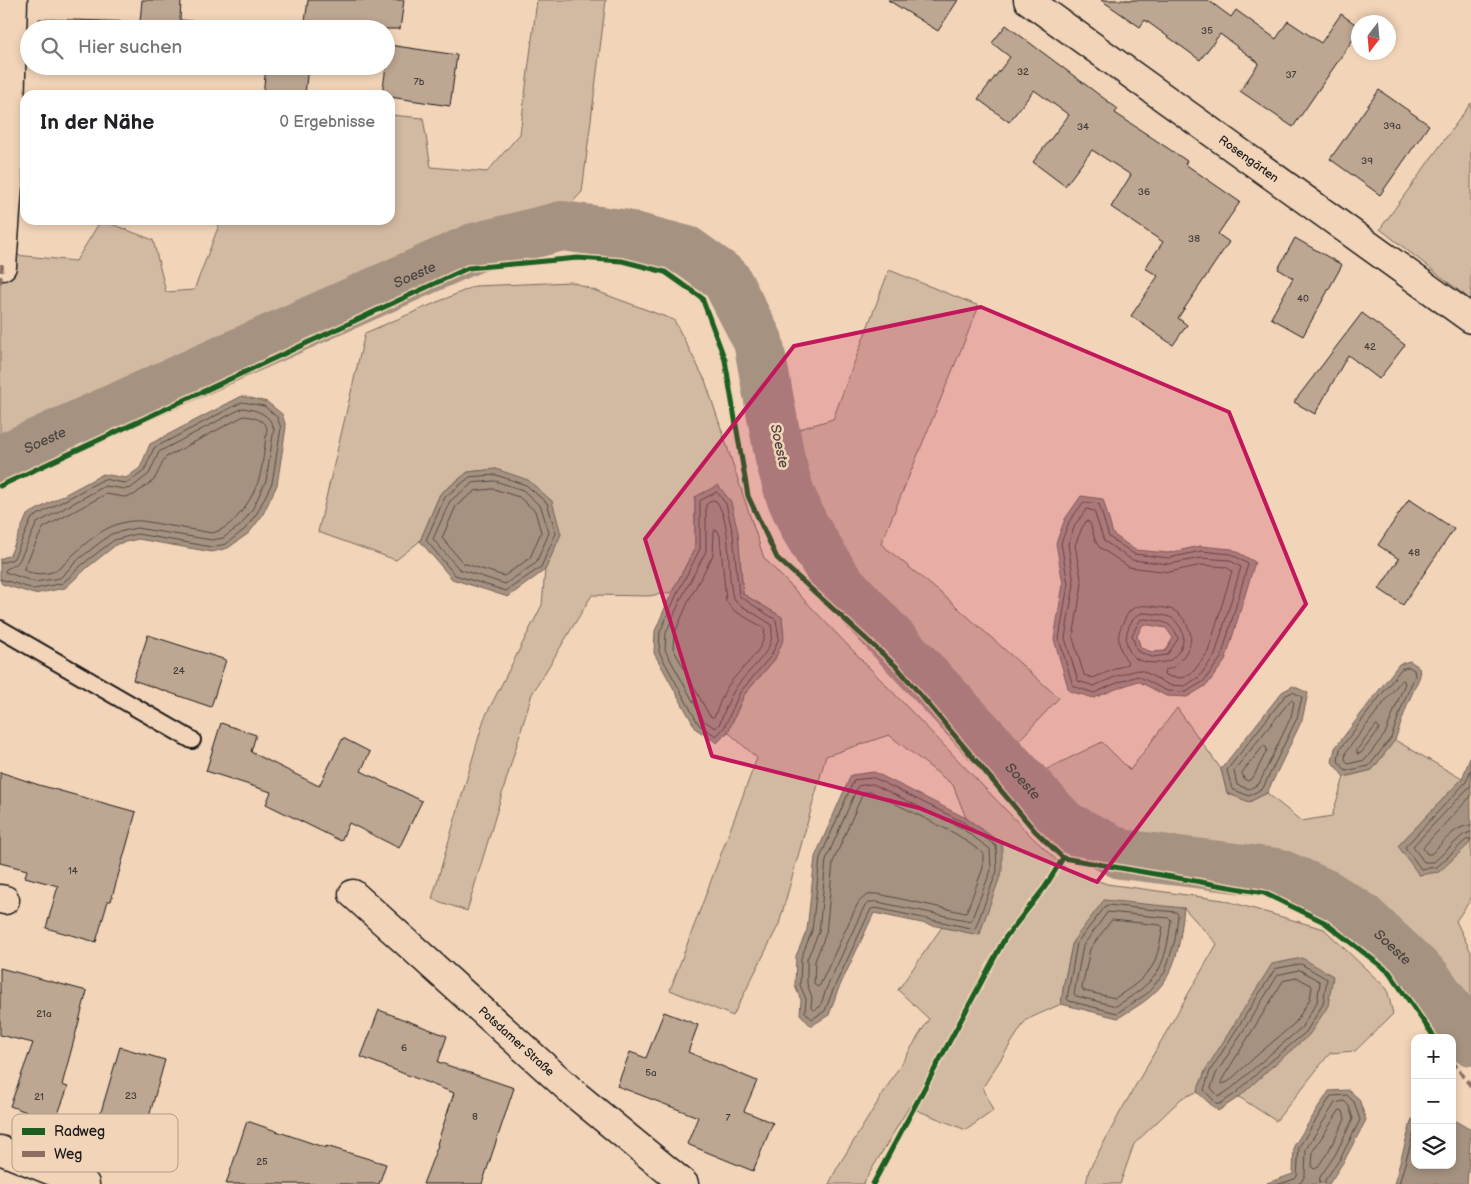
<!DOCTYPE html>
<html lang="de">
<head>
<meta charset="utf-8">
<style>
	:root { --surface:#fff; --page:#f2f2f2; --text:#202124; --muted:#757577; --line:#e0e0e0 }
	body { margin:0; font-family:"Balsamiq Sans",sans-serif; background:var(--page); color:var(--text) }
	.controls { position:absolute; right:15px; bottom:15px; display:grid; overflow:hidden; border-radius:10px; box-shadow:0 2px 8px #0003 }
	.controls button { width:45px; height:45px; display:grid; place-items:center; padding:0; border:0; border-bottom:1px solid var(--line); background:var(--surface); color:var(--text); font:25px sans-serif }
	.compass { position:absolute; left:1351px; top:15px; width:45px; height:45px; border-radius:50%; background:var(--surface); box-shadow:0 2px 8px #0003; rotate:196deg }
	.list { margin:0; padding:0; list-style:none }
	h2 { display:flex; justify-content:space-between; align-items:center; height:65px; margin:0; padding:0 20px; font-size:21px }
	h2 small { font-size:16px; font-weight:400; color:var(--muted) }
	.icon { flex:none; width:28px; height:28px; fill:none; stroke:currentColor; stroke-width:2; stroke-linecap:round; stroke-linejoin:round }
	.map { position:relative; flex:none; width:1471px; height:1184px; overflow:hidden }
	.search { position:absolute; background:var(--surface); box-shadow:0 2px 8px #0003; left:20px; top:20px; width:375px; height:55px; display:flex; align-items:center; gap:12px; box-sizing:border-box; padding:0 18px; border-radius:28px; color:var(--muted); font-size:19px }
	.panel { position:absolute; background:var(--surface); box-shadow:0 2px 8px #0003; left:20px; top:90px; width:375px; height:135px; border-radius:15px }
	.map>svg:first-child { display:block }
</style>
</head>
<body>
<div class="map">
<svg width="1471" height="1184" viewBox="0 0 1471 1184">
	<rect width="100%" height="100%" fill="#f2d4b8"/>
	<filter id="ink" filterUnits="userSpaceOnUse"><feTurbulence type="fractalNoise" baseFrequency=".02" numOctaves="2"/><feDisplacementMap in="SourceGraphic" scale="10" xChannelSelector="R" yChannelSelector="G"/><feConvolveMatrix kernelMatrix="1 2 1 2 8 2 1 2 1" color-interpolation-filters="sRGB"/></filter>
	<g filter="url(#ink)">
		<path fill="#d2b9a1" stroke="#776a5e" d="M 537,0 L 606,0 L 582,192 L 561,214 L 446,245 L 0,449 L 0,252 L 15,255 L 76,261 L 101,220 L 153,240 L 166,292 L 194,290 L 221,220 L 390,220 L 390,115 L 423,118 L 431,167 L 487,172 L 520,134 Z
			M 1471,103 L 1471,300 L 1380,229 Z
			M 889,270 L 979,306 L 881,544 L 948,599 L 1059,698 L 1008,752 L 847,582 L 807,516 L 789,471 L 783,434 L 833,419 Z
			M 572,282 L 674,320 L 705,380 L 764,558 L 1030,835 L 1067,870 L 1107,884 L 1223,900 L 1324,929 L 1387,989 L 1393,1014 L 1355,1051 L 1330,1053 L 1276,1121 L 1239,1097 L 1267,1071 L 1206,1069 L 1197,1092 L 1182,1098 L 1134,1144 L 1120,1184 L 1086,1184 L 1089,1170 L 1122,1109 L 1217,944 L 1184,908 L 1073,941 L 1064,983 L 1061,1004 L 1026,1020 L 983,1087 L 993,1111 L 966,1130 L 909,1107 L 863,1184 L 829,1184 L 837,1168 L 929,1019 L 898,990 L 942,927 L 980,935 L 1002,844 L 966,818 L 953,785 L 889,735 L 826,756 L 779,924 L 733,1016 L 670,990 L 757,758 L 728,732 L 744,695 L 775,659 L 782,617 L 743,594 L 738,533 L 695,497 L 695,548 L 672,592 L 649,596 L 592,595 L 532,694 L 467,911 L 432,899 L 484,719 L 542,605 L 545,570 L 561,534 L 497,469 L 468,472 L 440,494 L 420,541 L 396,560 L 318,532 L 365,333 L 475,286 Z
			M 1177,708 L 1221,769 L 1227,793 L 1249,802 L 1267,793 L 1301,821 L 1332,816 L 1344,777 L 1372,770 L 1395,740 L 1462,779 L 1398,846 L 1469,844 L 1471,838 L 1471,899 L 1456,921 L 1471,952 L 1471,1008 L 1457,1002 L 1342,891 L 1243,856 L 1123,847 L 1063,819 L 1033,776 L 1102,742 L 1130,770 Z"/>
		<path fill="#a69281" stroke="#6f6359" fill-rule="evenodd" d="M 242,396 L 267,402 L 282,414 L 286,427 L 277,485 L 262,516 L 249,533 L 228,548 L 212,552 L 138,539 L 117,544 L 88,567 L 65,588 L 34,594 L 2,584 L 0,580 L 0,559 L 10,555 L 27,515 L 103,474 L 126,478 L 140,468 L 150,444 Z
			M 496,469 L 528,480 L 552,501 L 561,534 L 545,570 L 508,597 L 452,579 L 420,541 L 440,494 L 468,472 Z
			M 718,485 L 731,502 L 738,533 L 743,594 L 782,617 L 784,638 L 775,659 L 744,695 L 728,732 L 717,743 L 696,729 L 654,653 L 655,631 L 672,592 L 695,548 L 695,497 Z
			M 1081,496 L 1103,499 L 1113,534 L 1135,550 L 1168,553 L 1200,546 L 1232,549 L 1255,562 L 1225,661 L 1207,685 L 1187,697 L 1166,696 L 1138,681 L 1121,687 L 1094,698 L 1069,691 L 1054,639 L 1063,584 L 1056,543 L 1065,519 ZM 1143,624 L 1166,628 L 1173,638 L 1165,651 L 1152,652 L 1141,648 L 1137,636 Z
			M 1410,661 L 1419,667 L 1420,676 L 1408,703 L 1395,740 L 1372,770 L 1344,777 L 1332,762 L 1335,748 L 1399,664 Z
			M 1293,686 L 1308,693 L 1302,720 L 1267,793 L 1249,802 L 1227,793 L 1221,769 L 1282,692 Z
			M 1471,755 L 1471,838 L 1469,844 L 1439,872 L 1419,875 L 1398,846 L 1462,779 Z
			M 874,772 L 966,818 L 1002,844 L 1002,871 L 979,935 L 874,913 L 837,992 L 829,1015 L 811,1026 L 800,1014 L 801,1000 L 795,986 L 796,956 L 807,930 L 815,857 L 851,775 Z
			M 1104,900 L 1184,908 C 1180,941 1178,973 1151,996 C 1141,1005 1129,1011 1118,1018 L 1061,1004 L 1064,983 L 1073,941 Z
			M 1302,958 L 1333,976 L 1328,1006 L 1309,1035 L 1267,1071 L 1239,1097 L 1218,1111 L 1197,1092 L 1206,1069 L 1272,964 Z
			M 1349,1090 L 1359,1099 L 1366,1120 L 1344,1161 L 1329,1184 L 1267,1184 L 1267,1183 L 1293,1174 L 1294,1146 L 1329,1091 Z
			M 1412,1119 L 1415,1119 L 1415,1165 L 1452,1165 L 1452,1119 L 1471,1130 L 1467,1184 L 1394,1184 Z"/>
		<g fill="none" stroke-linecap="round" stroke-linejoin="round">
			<path stroke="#534b44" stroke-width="1" d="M 243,408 C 257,410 270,414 274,429 L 266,481 L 252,510 L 241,525 L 223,538 L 212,540 L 136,528 L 111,534 L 80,558 L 60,578 L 35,582 L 5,572 L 6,569 L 15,565 L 19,561 L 37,523 L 105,486 L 125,489 L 131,488 L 149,474 L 159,452 Z
				M 244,416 C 253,417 263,419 267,428 C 265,443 263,465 259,479 C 252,500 234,528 212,533 L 142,521 C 114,519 93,536 74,554 C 69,559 63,566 57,570 C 48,575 33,575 24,570 L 24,568 L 43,528 L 106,494 L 124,497 L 134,495 L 154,480 L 165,458 Z
				M 496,475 L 526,485 L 547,503 L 556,533 L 541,567 L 506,591 L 455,575 L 426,540 L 445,497 L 470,477 Z
				M 495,481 L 523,490 L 541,507 L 549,533 L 536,563 L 505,584 L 459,569 L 433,539 L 450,501 L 473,483 Z
				M 494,489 L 519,497 L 535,511 L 541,532 L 530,558 L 504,576 L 463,563 L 442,538 L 456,506 L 475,491 Z
				M 717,492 L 726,504 L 733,534 L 739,596 L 776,620 L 779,638 L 771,656 L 740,692 L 724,728 L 716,736 L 699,725 L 659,652 L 660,632 L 677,594 L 700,549 L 700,501 Z
				M 713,500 L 716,501 C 733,523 726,571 733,598 L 737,603 L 771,624 C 778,652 748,668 735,689 C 728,700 724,713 719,725 L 715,728 L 704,721 L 665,650 L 666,633 L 682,597 L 706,551 L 706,505 Z
				M 1084,502 L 1099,504 L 1109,537 L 1134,554 L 1169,558 L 1201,551 L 1231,554 L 1248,564 L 1221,658 L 1204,681 L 1186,692 L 1167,691 L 1138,676 L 1119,682 L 1094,693 L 1073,686 L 1059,639 L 1068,584 L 1061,543 L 1069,522 Z
				M 1087,509 L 1094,511 L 1104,541 L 1132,560 L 1169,564 L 1201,558 L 1229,560 L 1241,567 L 1215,655 L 1199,677 L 1185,686 L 1169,685 L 1143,671 L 1137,670 L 1117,676 L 1094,686 L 1078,681 L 1065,638 L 1074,584 L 1068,544 L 1075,525 Z
				M 1087,521 L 1090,523 L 1095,540 L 1099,547 L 1129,567 L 1169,572 L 1202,565 L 1226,567 L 1232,571 L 1208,652 L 1194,671 L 1183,678 L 1171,677 L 1164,674 L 1165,670 C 1175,668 1179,663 1185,654 C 1192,643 1193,635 1186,623 C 1183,618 1180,614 1175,611 C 1170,608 1163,608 1157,607 C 1149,606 1142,604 1134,608 C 1128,611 1126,617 1123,623 C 1115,636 1119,650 1128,662 L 1127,664 L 1093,678 L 1084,675 L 1073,638 L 1082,584 L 1075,545 L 1082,528 Z
				M 715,530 L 718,531 L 720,536 L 726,601 L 733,610 L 764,628 C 769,647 740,669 730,683 C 723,692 719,705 715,716 L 712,717 L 709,715 L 673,648 L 674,635 L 689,600 L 713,555 L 714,532 Z
				M 0,563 L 11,560 L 14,558 L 32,518 L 104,479 L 124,483 L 129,482 L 144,471 L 154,448 L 242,402 L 264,406 L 277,417 L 281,428 L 272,483 L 257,513 L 245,529 L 226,544 L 212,547 L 137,534 L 114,540 L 84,563 L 63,583 L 34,589 L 0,579
				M 1142,613 C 1149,613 1167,615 1172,618 C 1176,621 1178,624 1180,627 C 1187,638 1182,649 1173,658 C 1169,662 1164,662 1158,663 C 1151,663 1138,662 1133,656 C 1121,644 1126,619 1142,613 Z
				M 1142,619 C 1158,620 1174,621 1178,639 L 1167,655 L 1152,657 L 1137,651 L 1132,635 L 1139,622 Z
				M 1409,667 L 1414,670 L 1415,676 L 1404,701 L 1391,738 L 1369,766 L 1346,771 L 1338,761 L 1340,749 L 1401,669 Z
				M 1402,680 L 1404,681 L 1405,683 L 1385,734 L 1365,760 L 1348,764 L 1345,759 L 1346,752 Z
				M 1293,692 L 1302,697 L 1297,718 L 1263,788 L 1249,796 L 1232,789 L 1227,770 L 1285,696 Z
				M 1291,700 L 1294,702 L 1291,717 L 1259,784 L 1249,789 L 1237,785 L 1234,771 Z
				M 1377,725 L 1379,727 L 1378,731 L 1361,753 L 1357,754 L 1357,750 Z
				M 1264,746 L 1266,747 L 1267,750 L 1253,778 L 1248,781 L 1244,779 L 1242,773 Z
				M 1471,769 L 1466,782 L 1405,847 L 1421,869 L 1437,867 L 1466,840 L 1471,839
				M 874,778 L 963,822 L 996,846 L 997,871 L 975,929 L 876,908 L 871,909 L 833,990 L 825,1011 L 812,1019 L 805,1012 L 806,999 L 800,985 L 801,958 L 812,931 L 820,858 L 854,780 Z
				M 873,784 L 960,827 L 990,849 L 991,870 L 971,921 L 877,902 C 871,901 866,903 863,909 L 827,987 L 820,1007 L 813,1010 L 811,1008 L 812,997 L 807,984 L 807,959 L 819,932 L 826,860 L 858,786 Z
				M 1471,785 L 1414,845 L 1413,847 L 1424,862 L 1434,862 L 1463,835 L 1471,832
				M 872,792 L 956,834 L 983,853 L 983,868 L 966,913 L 878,894 C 869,893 862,897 857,905 L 820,985 L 817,987 L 814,983 L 815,961 L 826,933 L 833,862 L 863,793 Z
				M 1471,796 L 1424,846 L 1423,848 L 1427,854 L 1431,854 C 1442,844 1454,826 1471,825
				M 1107,905 L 1176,912 L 1178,915 L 1175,940 L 1165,972 L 1148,993 L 1117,1013 L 1069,1001 L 1067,999 L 1077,943 Z
				M 1108,912 L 1169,918 L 1171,920 C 1169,936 1167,952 1160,967 C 1154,982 1130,998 1116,1006 L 1076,996 L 1074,994 L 1083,946 Z
				M 1112,920 L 1160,925 L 1163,927 C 1161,938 1158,955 1153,965 C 1145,979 1128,990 1115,998 L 1084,991 L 1082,988 L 1090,949 Z
				M 1301,964 L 1327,979 L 1323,1004 L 1306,1032 L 1264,1067 L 1236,1093 L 1220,1104 L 1217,1104 L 1204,1090 L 1210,1071 L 1275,969 Z
				M 1300,970 L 1319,981 L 1320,983 L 1317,1002 L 1301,1028 L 1260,1063 L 1232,1088 L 1220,1096 L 1218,1096 L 1211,1088 L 1216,1074 L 1278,975 Z
				M 1298,978 L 1311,985 L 1312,987 L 1310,999 L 1295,1023 L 1255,1057 L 1228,1082 L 1222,1084 L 1221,1082 L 1223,1078 L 1283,981 Z
				M 1340,1110 L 1343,1111 L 1345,1119 L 1328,1152 L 1317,1168 L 1314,1169 L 1312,1167 L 1313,1151 Z
				M 1279,1184 L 1295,1179 L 1297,1176 L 1299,1147 L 1331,1096 L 1347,1095 L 1354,1102 L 1360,1120 L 1340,1159 L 1325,1180 L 1325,1184
				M 1298,1184 L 1302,1181 L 1305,1175 L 1306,1149 L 1335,1103 L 1344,1101 L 1349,1106 L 1353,1119 L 1335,1155 L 1320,1177 L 1319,1184
				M 1399,1184 L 1415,1129"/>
			<path stroke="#a69281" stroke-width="50" id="s1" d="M 0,460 L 474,248 L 562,226 L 622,234 L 687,251 L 726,279 L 758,341 L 780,459 L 790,494 L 804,526 L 836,579 L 1064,825 L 1121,854 L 1277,873 L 1325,894 L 1360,916 L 1427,979 L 1471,1041"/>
		</g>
		<path fill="#bda692" stroke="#1c1c1c" d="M 142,0 L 181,0 L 180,20 L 231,24 L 231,29 L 39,29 L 39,19 L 140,22 Z
			M 308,0 L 404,0 L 400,29 L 304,29 Z
			M 888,0 L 958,0 L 938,31 Z
			M 1101,0 L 1208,0 L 1231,17 L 1236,10 L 1276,39 L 1288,21 L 1321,43 L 1341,14 L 1358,26 L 1358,32 L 1293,127 L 1240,91 L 1259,63 L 1220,34 L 1200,60 L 1145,20 L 1140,27 Z
			M 1006,25 L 1118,109 L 1115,113 L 1187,161 L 1185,164 L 1240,202 L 1218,234 L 1229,242 L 1178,318 L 1187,325 L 1173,345 L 1131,316 L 1158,276 L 1145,268 L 1163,242 L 1111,207 L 1131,175 L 1092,150 L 1065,186 L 1033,162 L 1069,115 L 1034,90 L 1009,122 L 978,99 L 1010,57 L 992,43 Z
			M 389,45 L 457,55 L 450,106 L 390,97 L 390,95 L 382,95 Z
			M 266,66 L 308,66 L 305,95 L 263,95 Z
			M 1379,90 L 1429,125 L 1380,195 L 1330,159 Z
			M 1295,238 L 1342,265 L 1303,336 L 1271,318 L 1293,278 L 1278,269 Z
			M 1362,313 L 1405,345 L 1379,379 L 1348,355 L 1315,414 L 1294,402 Z
			M 1409,499 L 1454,529 L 1403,605 L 1379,589 L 1399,559 L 1378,545 Z
			M 148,635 L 226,660 L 211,707 L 133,680 Z
			M 221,723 L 256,735 L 251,752 L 319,786 L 343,738 L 370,752 L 361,771 L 422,801 L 399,848 L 349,823 L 341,841 L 266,804 L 271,792 L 206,771 Z
			M 0,772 L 39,785 L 136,812 L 111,901 L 108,901 L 96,942 L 46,928 L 58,886 L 25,877 L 27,870 L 0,863 Z
			M 0,968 L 87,991 L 62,1085 L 68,1087 L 55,1122 L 10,1106 L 33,1043 L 0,1035 Z
			M 379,1010 L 447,1036 L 438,1062 L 514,1088 L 482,1184 L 423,1184 L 438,1145 L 437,1144 L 454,1093 L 361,1057 Z
			M 664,1012 L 698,1025 L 688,1052 L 757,1081 L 744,1111 L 773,1123 L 753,1171 L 687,1144 L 698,1117 L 617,1086 L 630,1052 L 646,1058 Z
			M 120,1047 L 165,1060 L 142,1142 L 96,1129 Z
			M 247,1121 L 326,1148 L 326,1146 L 386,1164 L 379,1184 L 226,1184 Z"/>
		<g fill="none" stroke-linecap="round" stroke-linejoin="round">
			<defs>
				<path id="lane" d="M 0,629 L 192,740"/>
				<g id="street">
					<path id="s2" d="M 1028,0 L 1471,319"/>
					<path d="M 2,266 L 8,186 L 13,0"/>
					<path id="s3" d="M 353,894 L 577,1096 L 684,1184"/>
					<path d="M 0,899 L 5,900"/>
					<path d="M 0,1150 L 85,1184"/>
				</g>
			</defs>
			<use href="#lane" stroke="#1c1c1c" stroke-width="20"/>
			<use href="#street" stroke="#1c1c1c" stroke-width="31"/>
			<use href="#lane" stroke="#f2d4b8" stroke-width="16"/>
			<use href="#street" stroke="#f2d4b8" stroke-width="28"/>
			<path stroke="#8d6e63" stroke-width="4" stroke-dasharray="8 4" stroke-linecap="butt" d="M 0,266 L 2,266 L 0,283
				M 1452,1061 L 1471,1086"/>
			<defs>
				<path id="cycleway" d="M 0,486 L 468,268 L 578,258 L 622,261 L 665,272 L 702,298 L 725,360 L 748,496 L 777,558 L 897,667 L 1035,831 L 1063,858 L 1264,893 L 1324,922 L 1389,972 L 1435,1038
					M 873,1184 L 1005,938 L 1045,887 L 1063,858"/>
			</defs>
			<use href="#cycleway" stroke="#f2d4b8" stroke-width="8"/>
			<use href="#cycleway" stroke="#1b5e20" stroke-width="5"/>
		</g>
	</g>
	<path fill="#c2185b" fill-opacity="0.2" stroke="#c2185b" stroke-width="4" stroke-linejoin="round" d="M 981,307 L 1229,412 L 1306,604 L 1097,882 L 919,808 L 712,756 L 645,539 L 794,346 Z"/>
	<g text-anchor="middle" stroke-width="5" stroke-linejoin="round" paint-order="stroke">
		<g font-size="10" fill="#443e3a">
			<text x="1207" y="34">35</text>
			<text x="1023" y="75">32</text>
			<text x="1291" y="78">37</text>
			<text x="419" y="85">7b</text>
			<text x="1392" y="129">39a</text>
			<text x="1083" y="130">34</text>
			<text x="1367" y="164">39</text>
			<text x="1144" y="195">36</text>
			<text x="1194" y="242">38</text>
			<text x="1303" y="302">40</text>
			<text x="1370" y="350">42</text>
			<text x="1414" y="556">48</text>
			<text x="179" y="674">24</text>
			<text x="73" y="874">14</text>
			<text x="44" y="1017">21a</text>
			<text x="404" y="1051">6</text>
			<text x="651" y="1076">5a</text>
			<text x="131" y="1099">23</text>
			<text x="39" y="1100">21</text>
			<text x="475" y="1120">8</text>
			<text x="728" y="1121">7</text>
			<text x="262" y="1165">25</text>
		</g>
		<g font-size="12" fill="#1c1c1c" stroke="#f2d4b8">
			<text dy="4" stroke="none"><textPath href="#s2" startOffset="272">Rosengärten</textPath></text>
			<text dy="4" stroke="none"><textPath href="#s3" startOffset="220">Potsdamer Straße</textPath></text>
		</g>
		<g font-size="14" font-style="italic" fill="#4c453f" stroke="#f2d4b8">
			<text dy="5" stroke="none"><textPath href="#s1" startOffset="454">Soeste</textPath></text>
			<text dy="5" stroke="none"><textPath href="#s1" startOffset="49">Soeste</textPath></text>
			<text transform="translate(780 446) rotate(78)" y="5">Soeste</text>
			<text dy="5" stroke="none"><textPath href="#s1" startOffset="1384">Soeste</textPath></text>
			<text dy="5" stroke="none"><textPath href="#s1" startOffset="1804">Soeste</textPath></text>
		</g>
	</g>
	<rect x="12" y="1114" width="166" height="58" rx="8" fill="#f2d4b8" stroke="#b29d89" stroke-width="1"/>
	<rect x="22" y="1128" width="23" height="7" fill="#1b5e20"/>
	<rect x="22" y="1151" width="23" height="6" fill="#8d6e63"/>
	<g font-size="14" fill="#1c1c1c">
		<text x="54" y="1136">Radweg</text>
		<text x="54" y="1159">Weg</text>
	</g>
</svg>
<div class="controls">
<button>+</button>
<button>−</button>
<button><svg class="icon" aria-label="layers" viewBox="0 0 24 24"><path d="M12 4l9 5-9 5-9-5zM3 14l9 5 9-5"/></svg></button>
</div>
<svg class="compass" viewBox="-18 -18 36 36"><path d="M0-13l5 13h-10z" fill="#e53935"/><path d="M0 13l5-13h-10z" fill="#757577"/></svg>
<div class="search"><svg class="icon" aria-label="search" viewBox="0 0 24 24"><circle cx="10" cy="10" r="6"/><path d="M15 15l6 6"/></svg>Hier suchen</div>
<section class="panel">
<h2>In der Nähe<small>0 Ergebnisse</small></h2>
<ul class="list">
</ul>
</section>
</div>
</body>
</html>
